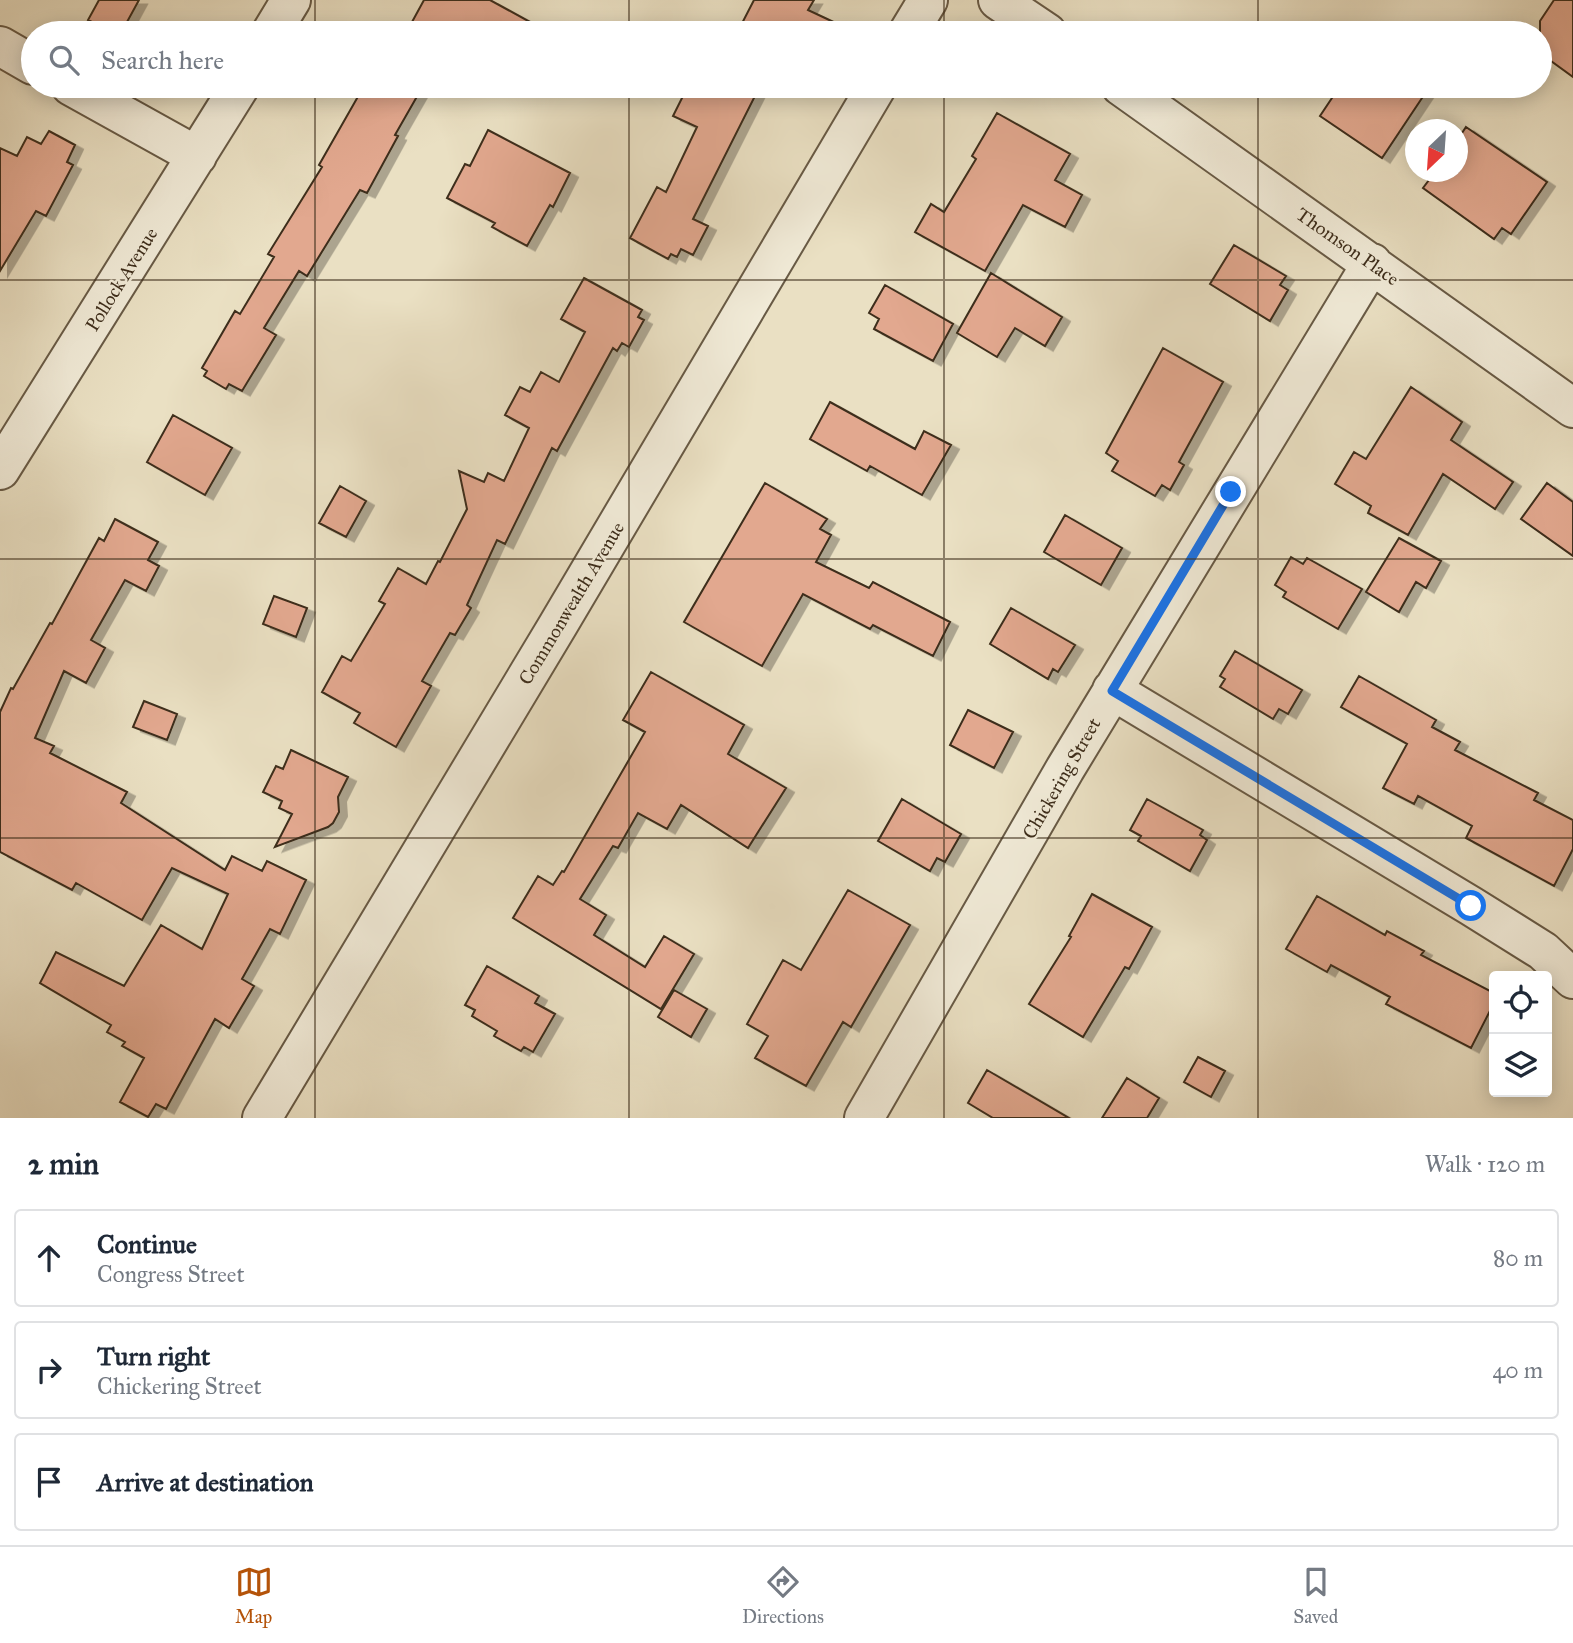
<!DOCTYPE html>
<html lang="en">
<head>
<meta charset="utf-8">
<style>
	:root { --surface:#fff; --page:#f2f2f3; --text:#1f2937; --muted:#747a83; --line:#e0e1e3; --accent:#b45309 }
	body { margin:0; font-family:"IM FELL Great Primer",serif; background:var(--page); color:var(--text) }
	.controls { position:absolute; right:21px; bottom:21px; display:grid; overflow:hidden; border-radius:7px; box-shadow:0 4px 18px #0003 }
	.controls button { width:63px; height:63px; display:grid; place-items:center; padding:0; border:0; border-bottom:2px solid var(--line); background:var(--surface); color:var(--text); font:35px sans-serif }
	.compass { position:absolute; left:1405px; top:119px; width:63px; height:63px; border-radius:50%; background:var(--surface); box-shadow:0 4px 18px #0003; rotate:205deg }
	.stop { position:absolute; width:21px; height:21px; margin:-16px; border:5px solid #1a73e8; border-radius:50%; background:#fff }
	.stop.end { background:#1a73e8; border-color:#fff; box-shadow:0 2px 7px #0008 }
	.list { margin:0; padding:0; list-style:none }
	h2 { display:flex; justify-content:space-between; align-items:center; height:91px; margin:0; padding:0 28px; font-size:30px }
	h2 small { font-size:23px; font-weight:400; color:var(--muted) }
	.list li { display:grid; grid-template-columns:46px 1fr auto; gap:21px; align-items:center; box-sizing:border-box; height:98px; margin:0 14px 14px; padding:0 14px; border:2px solid var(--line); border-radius:7px }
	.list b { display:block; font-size:26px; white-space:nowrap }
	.list p { margin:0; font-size:23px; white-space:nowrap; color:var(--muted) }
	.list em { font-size:23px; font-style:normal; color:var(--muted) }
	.icon { flex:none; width:38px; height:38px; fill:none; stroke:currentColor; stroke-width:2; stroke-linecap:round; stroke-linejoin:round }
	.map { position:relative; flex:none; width:1573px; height:1118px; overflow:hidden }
	.search { position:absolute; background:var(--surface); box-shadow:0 4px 18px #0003; left:21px; right:21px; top:21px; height:77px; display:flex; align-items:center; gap:18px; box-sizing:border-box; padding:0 24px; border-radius:38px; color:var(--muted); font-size:26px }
	.sheet { height:427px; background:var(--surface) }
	nav { display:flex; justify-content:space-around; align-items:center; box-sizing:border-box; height:98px; border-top:2px solid var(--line); background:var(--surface); font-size:19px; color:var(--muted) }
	nav a { display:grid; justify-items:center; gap:4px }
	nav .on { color:var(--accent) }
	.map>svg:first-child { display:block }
</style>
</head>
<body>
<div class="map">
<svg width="1573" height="1118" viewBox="0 0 1573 1118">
	<defs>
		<filter id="shadow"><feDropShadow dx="8" dy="4.5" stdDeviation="0" flood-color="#0004"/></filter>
	</defs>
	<rect width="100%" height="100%" fill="#eae0c3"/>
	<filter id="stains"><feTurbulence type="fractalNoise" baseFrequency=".00286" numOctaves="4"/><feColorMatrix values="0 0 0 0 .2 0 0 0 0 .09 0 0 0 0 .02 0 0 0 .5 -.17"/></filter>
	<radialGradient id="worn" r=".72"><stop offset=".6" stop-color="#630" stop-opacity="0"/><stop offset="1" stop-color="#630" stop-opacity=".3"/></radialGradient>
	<path fill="#e2a88f" stroke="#3d2d1b" stroke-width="2" filter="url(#shadow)" d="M 99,0 L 139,0 L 121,33 L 113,33 L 88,20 Z
		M 424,0 L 490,0 L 550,33 L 406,33 Z
		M 754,0 L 814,0 L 808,10 L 857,33 L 737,33 Z
		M 1554,0 L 1573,0 L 1573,77 L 1540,53 L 1540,21 Z
		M 364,86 L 423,86 L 395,135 L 398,136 L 367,193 L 360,190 L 307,276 L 299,271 L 264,328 L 276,335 L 242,391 L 229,384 L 226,389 L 204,376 L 207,371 L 202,368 L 235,311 L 240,314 L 274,257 L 268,254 L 322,167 L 319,165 Z
		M 688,86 L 744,86 L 757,92 L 693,219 L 708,226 L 693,255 L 681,249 L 677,257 L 671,254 L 668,259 L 630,238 L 657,187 L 666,192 L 697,127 L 673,116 Z
		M 1340,86 L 1430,86 L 1382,158 L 1320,116 Z
		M 997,113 L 1070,154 L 1055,180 L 1082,195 L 1065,227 L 1023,205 L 985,271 L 915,232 L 931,204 L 944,212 L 976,159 L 972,156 Z
		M 1466,127 L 1547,182 L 1511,234 L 1502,228 L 1494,239 L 1423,188 L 1435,172 L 1458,172 L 1458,139 Z
		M 488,130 L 570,173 L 553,207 L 550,205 L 527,246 L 492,227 L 495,223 L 447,198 L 465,164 L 470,166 Z
		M 49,131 L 75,145 L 67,162 L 73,165 L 46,216 L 36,211 L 0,271 L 0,148 L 17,156 L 27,137 L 41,144 Z
		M 1234,245 L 1286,276 L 1280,285 L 1288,290 L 1270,321 L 1210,284 Z
		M 991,273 L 1062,317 L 1045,346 L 1015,328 L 997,357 L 957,333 Z
		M 584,278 L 642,310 L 638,317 L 644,320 L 629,347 L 622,343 L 617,351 L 613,348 L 557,451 L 552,448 L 505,544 L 497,540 L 467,605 L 471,608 L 455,635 L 450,633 L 422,681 L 431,686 L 396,747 L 354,723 L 360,713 L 322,692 L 342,656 L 351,661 L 385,604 L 379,601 L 398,568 L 426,584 L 438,561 L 440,562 L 467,509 L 459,471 L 484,482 L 488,473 L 504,481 L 529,428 L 505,415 L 520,387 L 530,392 L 541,372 L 559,382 L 585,332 L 561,319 Z
		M 885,285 L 953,324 L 933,361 L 874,329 L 879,319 L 869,313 Z
		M 1163,348 L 1223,382 L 1179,462 L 1184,465 L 1170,490 L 1162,485 L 1155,496 L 1112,471 L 1118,461 L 1106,453 Z
		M 1411,387 L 1462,422 L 1451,440 L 1513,482 L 1495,509 L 1443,474 L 1408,535 L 1368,513 L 1371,506 L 1335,484 L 1354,452 L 1366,459 Z
		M 830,402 L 915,449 L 924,431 L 951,445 L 922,495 L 870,466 L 867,471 L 810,439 Z
		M 173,415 L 232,448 L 205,495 L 147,462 Z
		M 765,483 L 827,519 L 820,529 L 831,535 L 816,562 L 869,588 L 873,582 L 950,622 L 933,656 L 873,625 L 870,629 L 803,594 L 762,666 L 684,622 Z
		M 1547,483 L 1573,502 L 1573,556 L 1521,519 Z
		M 340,486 L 366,501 L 346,537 L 319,523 Z
		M 1065,515 L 1122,548 L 1101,585 L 1044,552 Z
		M 115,519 L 158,542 L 148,560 L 159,566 L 146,591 L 125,580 L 91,640 L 105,648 L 86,683 L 64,671 L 35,738 L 54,746 L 50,753 L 127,792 L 121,803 L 225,870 L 232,856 L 262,871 L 267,861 L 306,880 L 280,934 L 270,929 L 242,979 L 254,986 L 229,1028 L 215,1019 L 166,1109 L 156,1104 L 148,1117 L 120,1102 L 144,1058 L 122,1046 L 125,1042 L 107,1032 L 111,1025 L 40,983 L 56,952 L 124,986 L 161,925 L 202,949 L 228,894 L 172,868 L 142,920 L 76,883 L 72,890 L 0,852 L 0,712 L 11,688 L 13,689 L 50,623 L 52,624 L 99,538 L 104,541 Z
		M 1399,538 L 1441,561 L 1426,588 L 1416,582 L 1399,612 L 1366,592 Z
		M 1291,557 L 1303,564 L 1307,558 L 1362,589 L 1338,629 L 1283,597 L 1286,592 L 1275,585 Z
		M 274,596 L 307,608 L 296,637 L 263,624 Z
		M 1011,608 L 1075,645 L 1058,672 L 1053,669 L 1048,679 L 990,644 Z
		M 1235,651 L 1302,690 L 1288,714 L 1279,709 L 1273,719 L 1220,687 L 1225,679 L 1220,676 Z
		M 651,672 L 744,725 L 728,754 L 786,788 L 748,848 L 681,805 L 667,829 L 638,813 L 618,848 L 613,846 L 580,899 L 606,915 L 594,935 L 645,967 L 664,936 L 694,954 L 661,1009 L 513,918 L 538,876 L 553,885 L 562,871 L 564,872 L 645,732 L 623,720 Z
		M 1359,676 L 1436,720 L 1432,727 L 1460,742 L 1455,750 L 1538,793 L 1534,800 L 1573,820 L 1573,849 L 1554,886 L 1466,838 L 1472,826 L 1418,796 L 1414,804 L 1383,788 L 1407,744 L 1341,707 Z
		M 144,701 L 177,714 L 167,740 L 133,727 Z
		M 968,710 L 1013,732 L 994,768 L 950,745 Z
		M 291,750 L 348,777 L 338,797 L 339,812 L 333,823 L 328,827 L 275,847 L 292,814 L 279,808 L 282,801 L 263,792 L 276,766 L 283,769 Z
		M 902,799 L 961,834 L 945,862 L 937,858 L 930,871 L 878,841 Z
		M 1147,799 L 1203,830 L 1200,835 L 1207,840 L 1190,871 L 1138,841 L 1141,836 L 1130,830 Z
		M 848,890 L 910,925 L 851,1027 L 843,1022 L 806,1086 L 755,1058 L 768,1036 L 747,1024 L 783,960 L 801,970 Z
		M 1092,894 L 1152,927 L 1129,969 L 1125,967 L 1083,1037 L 1029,1004 L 1071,937 L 1069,936 Z
		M 1317,896 L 1385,935 L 1387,931 L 1424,951 L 1421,955 L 1494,993 L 1494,1003 L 1471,1048 L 1386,1004 L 1390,997 L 1331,965 L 1327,972 L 1286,949 Z
		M 487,966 L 539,996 L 535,1003 L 555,1014 L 533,1052 L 524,1047 L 521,1051 L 494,1036 L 497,1031 L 472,1016 L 475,1010 L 465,1005 Z
		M 674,990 L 707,1009 L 691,1037 L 658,1017 Z
		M 1198,1057 L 1225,1071 L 1211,1097 L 1184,1082 Z
		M 987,1070 L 1069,1118 L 993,1118 L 968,1103 Z
		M 1127,1078 L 1159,1098 L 1147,1118 L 1102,1118 Z"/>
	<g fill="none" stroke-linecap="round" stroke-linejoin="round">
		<defs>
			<path id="minor" d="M 998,0 L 1047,33
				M 271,33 L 291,0
				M 908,33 L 928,0
				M 0,46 L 33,65
				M 71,86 L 197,156
				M 1121,86 L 1573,408
				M 0,470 L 240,86
				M 1112,690 L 1471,906 L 1543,951 L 1573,979
				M 262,1118 L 558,625 L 877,86
				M 864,1118 L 1065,769 L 1372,263"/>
		</defs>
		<use href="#minor" stroke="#685a45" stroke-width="42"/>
		<use href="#minor" stroke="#f1ebd8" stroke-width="38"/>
	</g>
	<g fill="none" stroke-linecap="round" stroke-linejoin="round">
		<path stroke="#1a73e8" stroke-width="9" d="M 1231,492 L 1112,691 L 1471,906"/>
	</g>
	<path fill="none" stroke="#3d2d1b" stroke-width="2" stroke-opacity="0.55" d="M 315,0 L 315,33M 629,0 L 629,33M 944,0 L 944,33M 1258,0 L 1258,33M 315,86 L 315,1118M 629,86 L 629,1118M 944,86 L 944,1118M 1258,86 L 1258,1118M 0,280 L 1573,280M 0,559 L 1573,559M 0,838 L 1573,838"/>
	<g text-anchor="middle" stroke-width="5" stroke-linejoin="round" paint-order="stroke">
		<g font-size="19" fill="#3d2d1b" stroke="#f1ebd8">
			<text transform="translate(1348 246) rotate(35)" y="7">Thomson Place</text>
			<text transform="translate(121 279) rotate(-58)" y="7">Pollock Avenue</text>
			<text transform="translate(571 603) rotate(-59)" y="7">Commonwealth Avenue</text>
			<text transform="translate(1061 778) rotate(-60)" y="7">Chickering Street</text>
		</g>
	</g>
	<rect width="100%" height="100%" filter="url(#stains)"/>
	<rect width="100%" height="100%" fill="url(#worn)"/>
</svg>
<div class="controls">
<button><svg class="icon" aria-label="locate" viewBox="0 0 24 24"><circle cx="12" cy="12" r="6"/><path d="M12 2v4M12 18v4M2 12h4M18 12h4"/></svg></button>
<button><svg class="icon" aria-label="layers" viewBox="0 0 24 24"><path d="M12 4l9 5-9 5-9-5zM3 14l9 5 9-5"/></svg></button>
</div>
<svg class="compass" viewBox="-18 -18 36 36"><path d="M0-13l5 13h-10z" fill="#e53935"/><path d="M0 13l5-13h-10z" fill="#747a83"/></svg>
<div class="stop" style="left:1471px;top:906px"></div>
<div class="stop end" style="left:1231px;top:492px"></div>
<div class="search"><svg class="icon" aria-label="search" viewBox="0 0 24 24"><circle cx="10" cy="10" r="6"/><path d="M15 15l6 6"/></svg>Search here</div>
</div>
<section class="sheet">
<h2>2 min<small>Walk · 120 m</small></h2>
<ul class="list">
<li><svg class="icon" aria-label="ahead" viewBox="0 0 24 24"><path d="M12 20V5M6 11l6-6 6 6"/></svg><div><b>Continue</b><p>Congress Street</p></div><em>80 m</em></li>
<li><svg class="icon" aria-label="right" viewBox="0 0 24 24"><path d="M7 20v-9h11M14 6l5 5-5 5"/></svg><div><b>Turn right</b><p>Chickering Street</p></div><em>40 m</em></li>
<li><svg class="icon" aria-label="arrive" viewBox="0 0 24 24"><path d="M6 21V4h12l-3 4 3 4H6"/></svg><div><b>Arrive at destination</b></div></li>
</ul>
</section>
<nav>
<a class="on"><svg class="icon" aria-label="map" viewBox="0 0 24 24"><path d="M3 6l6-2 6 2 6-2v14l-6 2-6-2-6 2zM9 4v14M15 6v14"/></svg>Map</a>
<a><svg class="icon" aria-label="directions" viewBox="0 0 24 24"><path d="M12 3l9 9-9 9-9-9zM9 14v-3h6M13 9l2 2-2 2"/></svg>Directions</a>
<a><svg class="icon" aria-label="saved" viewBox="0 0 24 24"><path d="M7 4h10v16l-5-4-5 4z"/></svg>Saved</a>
</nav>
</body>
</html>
